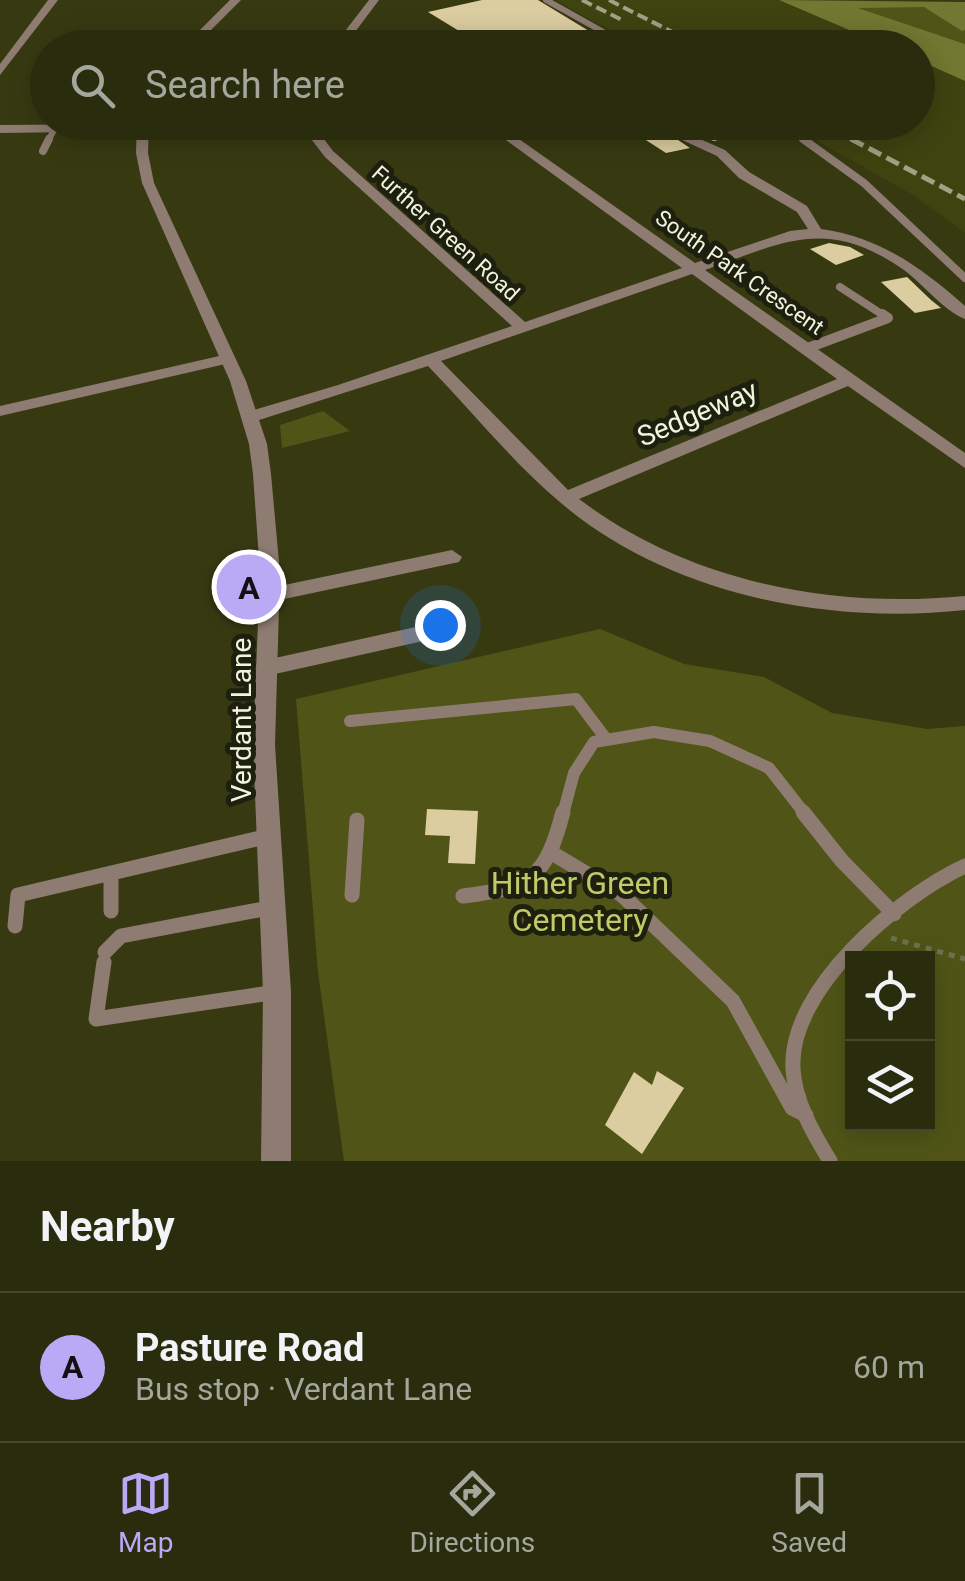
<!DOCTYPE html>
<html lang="en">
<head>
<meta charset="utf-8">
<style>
	:root { --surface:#292c0d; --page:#313416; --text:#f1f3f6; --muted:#a5a79d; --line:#45482e; --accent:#baaaf6 }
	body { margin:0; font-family:Roboto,sans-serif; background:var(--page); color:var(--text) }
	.controls { position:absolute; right:30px; bottom:30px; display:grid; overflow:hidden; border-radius:0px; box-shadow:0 5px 25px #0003 }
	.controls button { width:90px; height:90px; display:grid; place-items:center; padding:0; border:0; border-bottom:2px solid var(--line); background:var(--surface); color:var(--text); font:50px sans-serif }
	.you { position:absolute; left:440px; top:625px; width:35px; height:35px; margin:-25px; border:8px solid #fff; border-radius:50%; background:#1a73e8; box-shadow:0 0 0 15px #1a73e833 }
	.badge { display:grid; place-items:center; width:65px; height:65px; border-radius:50%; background:var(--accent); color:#111; font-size:32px; font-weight:700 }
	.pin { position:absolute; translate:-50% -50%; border:5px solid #fff; box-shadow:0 2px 10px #0006 }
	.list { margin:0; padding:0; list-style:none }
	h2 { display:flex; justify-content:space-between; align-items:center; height:130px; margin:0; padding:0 40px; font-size:42px }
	h2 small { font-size:32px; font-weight:400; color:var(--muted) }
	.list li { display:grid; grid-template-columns:65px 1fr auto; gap:30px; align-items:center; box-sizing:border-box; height:150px; padding:0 40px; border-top:2px solid var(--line) }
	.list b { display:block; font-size:38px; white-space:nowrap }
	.list p { margin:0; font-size:32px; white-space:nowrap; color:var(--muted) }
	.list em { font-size:32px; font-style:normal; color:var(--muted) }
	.icon { flex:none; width:55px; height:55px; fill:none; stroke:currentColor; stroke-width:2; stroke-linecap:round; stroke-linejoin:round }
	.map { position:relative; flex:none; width:965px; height:1161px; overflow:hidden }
	.search { position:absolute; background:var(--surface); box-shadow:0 5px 25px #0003; left:30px; right:30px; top:30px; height:110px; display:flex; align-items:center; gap:25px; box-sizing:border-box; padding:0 35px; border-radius:55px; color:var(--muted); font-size:38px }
	.sheet { height:280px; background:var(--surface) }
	nav { display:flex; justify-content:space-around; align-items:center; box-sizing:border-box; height:140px; border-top:2px solid var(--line); background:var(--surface); font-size:28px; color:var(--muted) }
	nav a { display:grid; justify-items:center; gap:5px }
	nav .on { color:var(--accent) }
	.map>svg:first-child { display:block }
</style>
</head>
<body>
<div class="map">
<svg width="965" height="1161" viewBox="0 0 965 1161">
	<rect width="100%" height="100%" fill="#373a11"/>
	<path fill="#3f4310" d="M 555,0 L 779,0 L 889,47 L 640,47 Z
		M 918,60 L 965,81 L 965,233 L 913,195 L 786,123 L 918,122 Z"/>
	<path fill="#505517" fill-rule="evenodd" d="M 854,7 L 924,7 L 965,30 L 965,44 Z
		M 323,411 L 350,431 L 282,448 L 280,425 Z
		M 600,629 L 684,664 L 764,677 L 832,713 L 927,729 L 965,726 L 965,1161 L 344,1161 L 318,972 L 296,699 ZM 852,958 L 928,958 L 928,1124 L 852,1124 Z"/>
	<path fill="#727831" d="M 779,0 L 965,2 L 965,30 L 962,31 L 924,7 L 858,8 L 965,44 L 965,81 L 918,60 L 918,48 L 889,47 Z"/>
	<path fill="#dbcda0" d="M 482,0 L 538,0 L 617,48 L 487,48 L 428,12 Z
		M 618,122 L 761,122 L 762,128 L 714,141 L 682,129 L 675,138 L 690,148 L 666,153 Z
		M 829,243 L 850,247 L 864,255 L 836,265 L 810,249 Z
		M 907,277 L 931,300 L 941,308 L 915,313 L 881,282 Z
		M 427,809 L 478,811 L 475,864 L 448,863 L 450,836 L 425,835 Z
		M 657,1071 L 684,1088 L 642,1154 L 605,1125 L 634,1072 L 652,1085 Z"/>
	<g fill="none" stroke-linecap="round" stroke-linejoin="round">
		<path stroke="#6f724f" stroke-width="5" stroke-dasharray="6 6" stroke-linecap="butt" d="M 891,938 L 965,959"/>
		<path stroke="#8e7c72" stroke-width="6" d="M 546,0 L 632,48
			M 780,122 L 806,141
			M 48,141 L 55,128"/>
		<path stroke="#8e7c72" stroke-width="8" d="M 803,139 L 864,183 L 965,278
			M 43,151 L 49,139
			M 840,287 L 886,317"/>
		<path stroke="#8e7c72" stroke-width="10" d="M 805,349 L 888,318 L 882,314"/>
		<path stroke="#8e7c72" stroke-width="12" d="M 350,721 L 576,699 L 607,740
			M 563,814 L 574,773 L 594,742 L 654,732 L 710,741 L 769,768 L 805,814"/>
		<path stroke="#8e7c72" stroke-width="15" d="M 803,812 L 842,861 L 894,914
			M 552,853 L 622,895 L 733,1001 L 792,1108 L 806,1115
			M 111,873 L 111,911
			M 352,895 L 357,820
			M 463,896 C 531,887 545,880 563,812
			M 15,926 L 18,895 L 269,836
			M 105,952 L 121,936 L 274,907
			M 104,962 L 96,1019 L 277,992
			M 830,1161 C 813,1133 795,1102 793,1069 C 788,989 900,896 965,866"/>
		<path fill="#8e7c72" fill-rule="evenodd" d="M 48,0 L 58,0 L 0,75 L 0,64 Z
			M 369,0 L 379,0 L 343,48 L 332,48 Z
			M 298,122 L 311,122 L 333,151 L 525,322 L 682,268 L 481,122 L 495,122 L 695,263 L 790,231 L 808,229 L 797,212 L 739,178 L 717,156 L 680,139 L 678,136 L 684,132 L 725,150 L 749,172 L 807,206 L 821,229 C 880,237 922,268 965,306 L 965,319 C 943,310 924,285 904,270 C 827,216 784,242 705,270 L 965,453 L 965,468 L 848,386 L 579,499 C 689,582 831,609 965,596 L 965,610 C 828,625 669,595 561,503 C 512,462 472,411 428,366 L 256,421 L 244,421 L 241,417 L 244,413 L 338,385 L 512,326 L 325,157 ZM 692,274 L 837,379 L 568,490 L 441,361 Z
			M 146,124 L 148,127 L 142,131 L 0,133 L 0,125 Z
			M 228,354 L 234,356 L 234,362 L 0,416 L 0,406 Z
			M 452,550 L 462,557 L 459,562 L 270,602 L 260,595 L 270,588 Z
			M 452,619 L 459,621 L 462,627 L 459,633 L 266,676 L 258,674 L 255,668 L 258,662 L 266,660 Z"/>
		<path fill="#8e7c72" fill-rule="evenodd" d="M 230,0 L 241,0 L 193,48 L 182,48 Z
			M 137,122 L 149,122 L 148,153 L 154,183 L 246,381 L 267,444 L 271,474 L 280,573 L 275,745 L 291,992 L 291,1161 L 261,1161 L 263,992 L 253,745 L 260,573 L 253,474 L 249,444 L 230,381 L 142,183 L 136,153 Z"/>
		<path stroke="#9fa283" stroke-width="4" stroke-dasharray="11 5" stroke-linecap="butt" d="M 582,0 L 622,20
			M 609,0 L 704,48
			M 819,122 L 855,141"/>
		<path stroke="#9fa283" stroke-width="5" stroke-dasharray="14 6" stroke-linecap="butt" d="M 851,139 L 965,199"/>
	</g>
	<g text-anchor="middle" stroke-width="10" stroke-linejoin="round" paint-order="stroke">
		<g font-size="22" fill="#f2f5de" stroke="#1e200f">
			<text transform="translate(446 233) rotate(42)" y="8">Further Green Road</text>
			<text transform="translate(740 272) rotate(35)" y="8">South Park Crescent</text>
		</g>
		<g font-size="28" fill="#f2f5de" stroke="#1e200f">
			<text transform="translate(697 413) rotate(-23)" y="10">Sedgeway</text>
			<text transform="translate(241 720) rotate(-90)" y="10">Verdant Lane</text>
		</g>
		<g font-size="32" fill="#c2ca67" stroke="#1e200f">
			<text x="580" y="894">Hither Green<tspan x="580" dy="37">Cemetery</tspan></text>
		</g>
	</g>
</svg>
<div class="controls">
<button><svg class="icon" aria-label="locate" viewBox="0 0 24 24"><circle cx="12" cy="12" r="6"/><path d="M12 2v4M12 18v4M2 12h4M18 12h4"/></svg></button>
<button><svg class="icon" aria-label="layers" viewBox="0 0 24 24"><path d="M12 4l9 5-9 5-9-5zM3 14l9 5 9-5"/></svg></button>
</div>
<div class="you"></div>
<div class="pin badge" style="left:249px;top:587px">A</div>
<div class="search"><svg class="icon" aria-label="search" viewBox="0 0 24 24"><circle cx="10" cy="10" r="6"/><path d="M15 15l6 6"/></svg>Search here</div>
</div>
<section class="sheet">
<h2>Nearby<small></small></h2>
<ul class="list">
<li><span class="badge">A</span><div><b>Pasture Road</b><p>Bus stop · Verdant Lane</p></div><em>60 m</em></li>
</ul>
</section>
<nav>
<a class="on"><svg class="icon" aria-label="map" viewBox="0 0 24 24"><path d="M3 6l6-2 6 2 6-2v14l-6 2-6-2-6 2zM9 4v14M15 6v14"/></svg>Map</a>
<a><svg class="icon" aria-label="directions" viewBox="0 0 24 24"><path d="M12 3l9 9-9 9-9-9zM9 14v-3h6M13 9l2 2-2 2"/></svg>Directions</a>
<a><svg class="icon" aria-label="saved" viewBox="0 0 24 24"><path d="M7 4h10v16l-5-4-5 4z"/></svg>Saved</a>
</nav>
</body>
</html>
